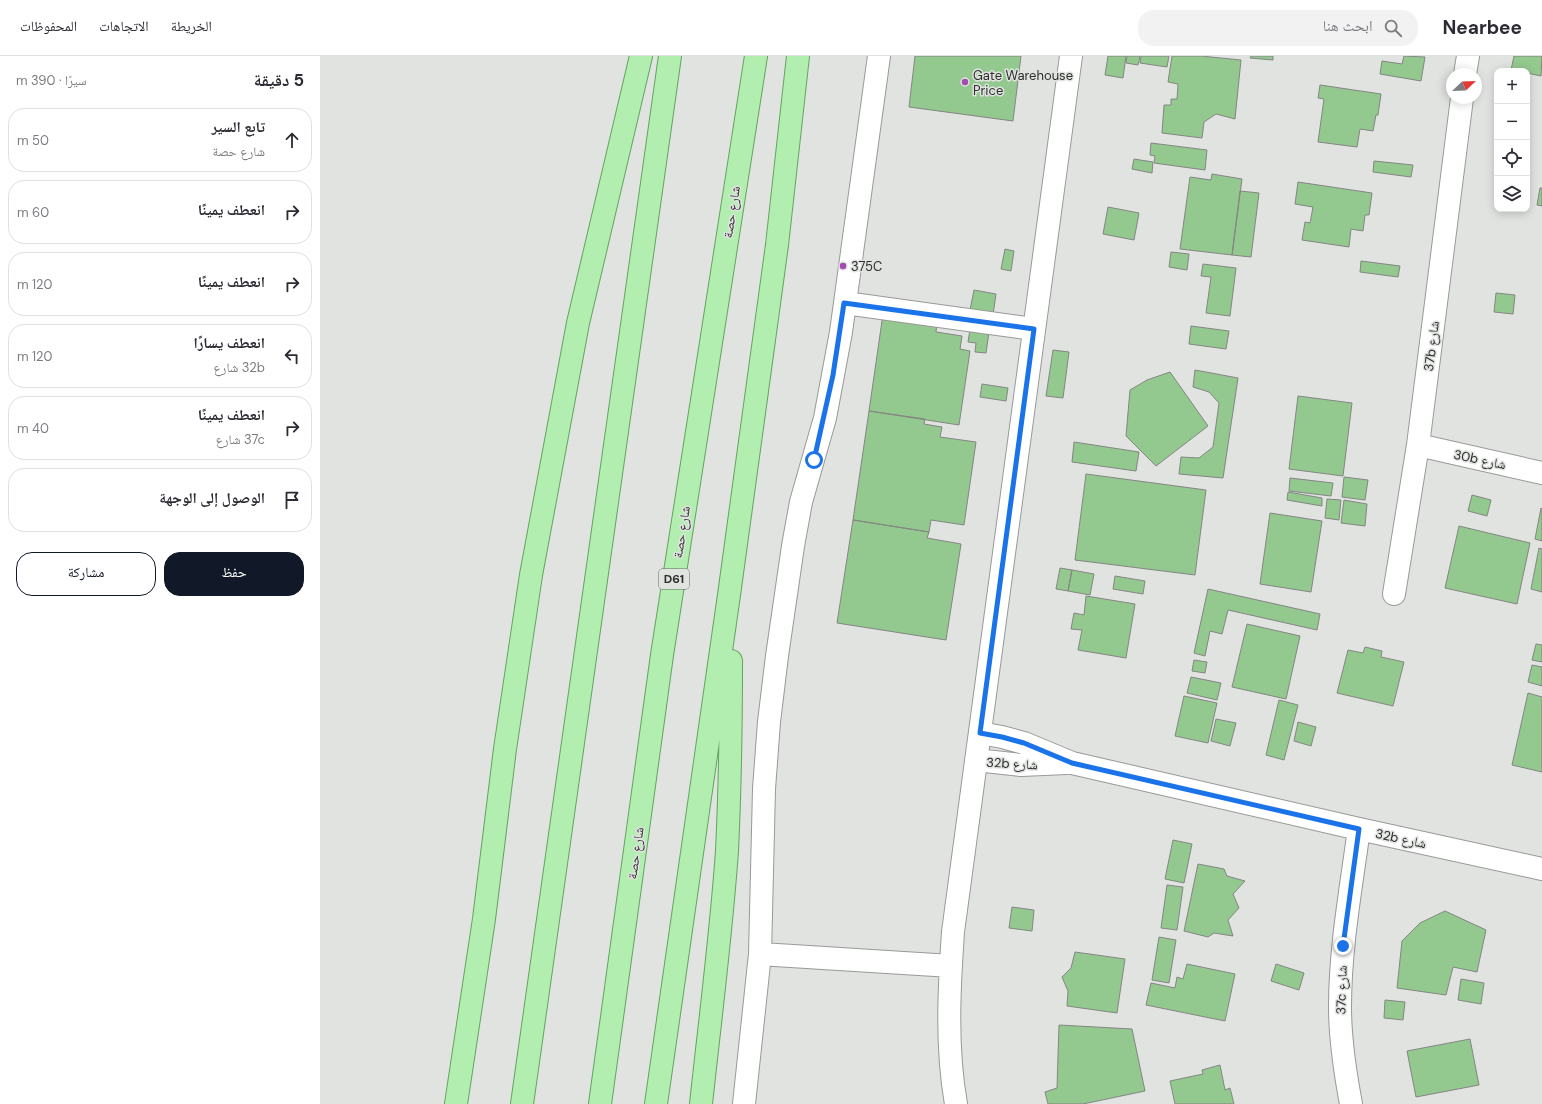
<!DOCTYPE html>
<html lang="ar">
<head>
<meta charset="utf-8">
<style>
	:root { --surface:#fff; --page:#f2f2f3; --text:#2b2b33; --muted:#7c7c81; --line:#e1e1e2; --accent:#111827 }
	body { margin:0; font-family:"DM Sans","Noto Naskh Arabic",sans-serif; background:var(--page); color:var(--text); direction:rtl }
	.controls { position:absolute; right:12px; top:12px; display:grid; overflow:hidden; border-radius:8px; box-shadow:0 2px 10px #0003 }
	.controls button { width:36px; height:36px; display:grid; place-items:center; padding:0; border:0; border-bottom:1px solid var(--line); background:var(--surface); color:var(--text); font:20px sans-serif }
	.compass { position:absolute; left:1126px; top:12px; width:36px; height:36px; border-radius:50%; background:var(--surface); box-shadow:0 2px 10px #0003; rotate:67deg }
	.stop { position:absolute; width:12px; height:12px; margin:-9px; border:3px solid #1a73e8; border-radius:50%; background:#fff }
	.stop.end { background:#1a73e8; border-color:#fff; box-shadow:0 1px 4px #0008 }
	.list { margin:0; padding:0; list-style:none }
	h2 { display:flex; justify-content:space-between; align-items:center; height:52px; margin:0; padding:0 16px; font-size:17px }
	h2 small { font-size:13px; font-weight:400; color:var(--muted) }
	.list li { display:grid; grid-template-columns:26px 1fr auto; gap:12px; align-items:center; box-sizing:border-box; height:64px; margin:0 8px 8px; padding:0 8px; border:1px solid var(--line); border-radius:16px }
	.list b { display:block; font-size:15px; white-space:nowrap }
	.list p { margin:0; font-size:13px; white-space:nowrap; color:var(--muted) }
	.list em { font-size:13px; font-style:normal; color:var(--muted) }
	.actions { display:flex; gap:8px; padding:12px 16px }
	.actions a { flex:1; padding:9px 0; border:1px solid var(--accent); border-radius:16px; text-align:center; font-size:14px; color:var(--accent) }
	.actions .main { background:var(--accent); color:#fff }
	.icon { flex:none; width:22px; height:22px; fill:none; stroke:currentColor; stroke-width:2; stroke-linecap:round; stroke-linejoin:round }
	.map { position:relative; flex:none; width:1222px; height:1048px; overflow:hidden; direction:ltr }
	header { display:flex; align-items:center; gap:24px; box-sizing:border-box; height:56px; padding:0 20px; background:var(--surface); border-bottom:1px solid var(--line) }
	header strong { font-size:19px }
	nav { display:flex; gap:22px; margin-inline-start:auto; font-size:14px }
	.search { width:280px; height:36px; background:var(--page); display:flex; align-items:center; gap:10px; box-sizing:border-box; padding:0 14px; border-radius:16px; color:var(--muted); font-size:15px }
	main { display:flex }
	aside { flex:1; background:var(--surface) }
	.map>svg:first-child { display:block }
</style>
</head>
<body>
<header>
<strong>Nearbee</strong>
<div class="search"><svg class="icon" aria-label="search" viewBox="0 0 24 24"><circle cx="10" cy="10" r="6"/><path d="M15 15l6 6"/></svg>ابحث هنا</div>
<nav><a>الخريطة</a><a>الاتجاهات</a><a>المحفوظات</a></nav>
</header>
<main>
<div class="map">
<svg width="1222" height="1048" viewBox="0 0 1222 1048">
	<rect width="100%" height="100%" fill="#e0e3e0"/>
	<path fill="#93c88e" stroke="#848683" d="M 595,0 L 701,0 L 693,65 L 589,51 Z
		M 788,0 L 806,0 L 803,22 L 785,19 Z
		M 807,0 L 820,0 L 818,9 L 806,7 Z
		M 821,0 L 849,0 L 847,11 L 820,7 Z
		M 852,0 L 881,0 L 921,4 L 915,63 L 896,58 L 884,66 L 882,82 L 842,77 L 844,49 L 851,49 L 851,43 L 857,43 L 858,28 L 848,26 Z
		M 931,0 L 953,0 L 953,4 L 930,2 Z
		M 1084,0 L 1105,1 L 1101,25 L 1060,18 L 1062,5 L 1082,8 Z
		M 1194,0 L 1222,0 L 1221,20 L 1207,17 L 1207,15 L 1191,14 Z
		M 1000,29 L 1061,38 L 1058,59 L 1056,59 L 1053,75 L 1040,73 L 1037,91 L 998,86 L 1004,43 L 998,42 Z
		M 831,87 L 887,94 L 885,114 L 834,107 L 835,100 L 830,99 Z
		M 814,103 L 833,106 L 832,117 L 812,113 Z
		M 1054,105 L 1093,109 L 1091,121 L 1053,116 Z
		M 892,118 L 922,123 L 912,199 L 860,193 L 870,121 L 891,124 Z
		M 978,126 L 1052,137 L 1049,159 L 1045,159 L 1043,175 L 1031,173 L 1029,191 L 982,184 L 985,166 L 990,167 L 993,151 L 975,148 Z
		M 1220,132 L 1222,132 L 1222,150 L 1217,149 Z
		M 920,135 L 939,137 L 931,201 L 912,199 Z
		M 788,151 L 819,157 L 814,184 L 783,178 Z
		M 685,193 L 694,195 L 691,215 L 681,213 Z
		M 851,196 L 869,198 L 867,214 L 849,211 Z
		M 1041,205 L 1080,210 L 1078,221 L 1040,216 Z
		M 883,208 L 916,212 L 910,260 L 886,257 L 891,221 L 881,220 Z
		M 654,234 L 676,238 L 673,259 L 650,254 Z
		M 1176,237 L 1195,239 L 1193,258 L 1174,256 Z
		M 563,258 L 617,266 L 616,276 L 642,280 L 640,293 L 650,295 L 639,369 L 549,355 Z
		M 871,270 L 909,275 L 906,293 L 869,288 Z
		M 650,273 L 669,276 L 666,297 L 655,296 L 656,287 L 648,286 Z
		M 733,294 L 749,296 L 743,342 L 726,340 Z
		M 875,314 L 918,322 L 903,422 L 859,418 L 861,401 L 879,402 L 893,391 L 899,347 L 889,336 L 873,331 Z
		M 850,316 L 888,370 L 836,410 L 806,380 L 810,334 L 827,324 Z
		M 662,328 L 688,332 L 686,345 L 660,341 Z
		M 978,340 L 1032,347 L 1023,420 L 969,413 Z
		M 549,355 L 605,363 L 604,368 L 622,371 L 620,381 L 656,386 L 644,469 L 611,464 L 609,476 L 533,464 Z
		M 754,386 L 819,396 L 816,415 L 752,406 Z
		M 766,418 L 886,434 L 875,519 L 755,504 Z
		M 1024,421 L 1048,424 L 1045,444 L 1022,441 Z
		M 970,422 L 1013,427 L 1011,440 L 969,435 Z
		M 968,436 L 1002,442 L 1002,450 L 967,444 Z
		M 1152,439 L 1171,444 L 1167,460 L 1148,455 Z
		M 1007,443 L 1021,444 L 1019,464 L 1005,462 Z
		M 1024,444 L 1047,448 L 1045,470 L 1021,467 Z
		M 1221,452 L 1222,453 L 1222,485 L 1215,483 Z
		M 950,457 L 1002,465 L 991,536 L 940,528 Z
		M 533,464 L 609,476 L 607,482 L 641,488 L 626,584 L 517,567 Z
		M 1139,470 L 1210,487 L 1197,548 L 1125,532 Z
		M 1219,492 L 1222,493 L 1222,536 L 1211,533 Z
		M 740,512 L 752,514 L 748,535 L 736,533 Z
		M 752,514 L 774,518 L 770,539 L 748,535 Z
		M 795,520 L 825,525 L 823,538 L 793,533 Z
		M 888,533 L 1000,558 L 997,574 L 908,554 L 902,578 L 890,575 L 885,600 L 874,597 Z
		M 766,540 L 815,548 L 806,602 L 758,594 L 762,574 L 751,573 L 754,557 L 764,559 Z
		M 927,568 L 980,580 L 966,643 L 912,631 Z
		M 1216,588 L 1222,589 L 1222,606 L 1212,604 Z
		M 1045,591 L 1062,595 L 1061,601 L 1084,606 L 1073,650 L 1017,637 L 1028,594 L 1043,597 Z
		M 874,604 L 887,606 L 885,617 L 872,615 Z
		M 1212,609 L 1222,611 L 1222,630 L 1208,626 Z
		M 871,621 L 901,627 L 897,644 L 867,637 Z
		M 1208,637 L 1222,641 L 1222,716 L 1192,709 Z
		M 864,640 L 897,647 L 888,687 L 855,680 Z
		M 959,644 L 978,649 L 964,704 L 946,699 Z
		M 896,663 L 916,667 L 910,690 L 891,685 Z
		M 978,666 L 996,671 L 991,690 L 974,685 Z
		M 853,784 L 872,788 L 864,827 L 845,823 Z
		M 878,808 L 904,813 L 907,820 L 925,825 L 913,838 L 919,852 L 908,864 L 913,880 L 894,877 L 888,881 L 864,875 Z
		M 847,829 L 863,831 L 857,874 L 841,872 Z
		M 692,851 L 714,854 L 712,875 L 689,872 Z
		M 1125,855 L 1166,874 L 1157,916 L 1133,911 L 1126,939 L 1077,932 L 1082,885 L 1100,867 Z
		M 839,881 L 856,884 L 849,927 L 832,924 Z
		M 755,896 L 805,903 L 797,957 L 747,950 L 748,935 L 742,921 L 751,912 Z
		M 867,908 L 915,918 L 905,965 L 826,949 L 831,927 L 855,932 L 857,921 L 863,923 Z
		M 956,908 L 984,917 L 979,934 L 951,925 Z
		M 1141,923 L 1164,927 L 1161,948 L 1138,944 Z
		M 1065,944 L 1085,946 L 1083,964 L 1064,962 Z
		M 739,969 L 812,973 L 825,1035 L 763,1048 L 728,1048 L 725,1036 L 737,1032 Z
		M 1150,983 L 1159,1029 L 1096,1041 L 1087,995 Z
		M 900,1009 L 905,1034 L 910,1032 L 914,1048 L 855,1048 L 850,1025 L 883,1018 L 882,1014 Z"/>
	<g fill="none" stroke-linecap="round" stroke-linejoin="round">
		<defs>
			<path id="minor" d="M 1145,18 L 1148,0
				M 525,247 L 714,273
				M 1098,389 L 1222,417
				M 1074,538 L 1098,389 L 1142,42
				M 660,677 L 682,681 L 704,687 L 752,707 L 1039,773 L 1222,813
				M 656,704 L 701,709 L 747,707
				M 440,898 L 631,910
				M 424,1048 L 440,898 L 444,733 L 449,666 L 457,600 L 473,490 L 481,446 L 505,362 L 521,276 L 559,0
				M 636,1048 C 626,991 629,934 633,876 L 751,0
				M 1031,1048 C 1025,1016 1020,984 1020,951 C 1020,892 1031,832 1039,773"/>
			<path id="major" d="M 136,1048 L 164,863 L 185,693 L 211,519 L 258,267 L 321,0
				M 202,1048 L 350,0
				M 280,1048 L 342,599 L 436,0
				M 336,1048 L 409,539 L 457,189 L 478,0
				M 381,1048 C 390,964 401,880 407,795 C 410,732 411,668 411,605"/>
		</defs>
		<use href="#minor" stroke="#989a97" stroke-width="24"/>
		<use href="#major" stroke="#62a45f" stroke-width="24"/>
		<use href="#minor" stroke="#fff" stroke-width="22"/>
		<use href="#major" stroke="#b2eeaf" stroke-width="22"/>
	</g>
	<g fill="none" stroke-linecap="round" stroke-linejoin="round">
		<path stroke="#1a73e8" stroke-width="5" d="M 494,404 L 513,319 L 524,247 L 714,273 L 660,677 L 682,681 L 704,687 L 752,707 L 1039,773 L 1023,890"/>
	</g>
	<g fill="#a74ab4" stroke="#e0e3e0" stroke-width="1.5">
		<circle cx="645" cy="26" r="4"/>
		<circle cx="523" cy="210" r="4"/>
	</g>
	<g text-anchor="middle" stroke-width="3" stroke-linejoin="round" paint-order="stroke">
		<rect fill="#e0e3e0" stroke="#636463" stroke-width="1" x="339" y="513" width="30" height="20" rx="3"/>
		<g font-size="12" font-weight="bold" fill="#2d2e2d">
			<text x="354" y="527">D61</text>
		</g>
		<g font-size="13" fill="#2d2e2d" stroke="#e0e3e0" text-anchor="start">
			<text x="653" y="24">Gate Warehouse<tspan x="653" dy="15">Price</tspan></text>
			<text x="531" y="215">375C</text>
		</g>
		<g font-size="13" fill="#2d2e2d" stroke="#e0e3e0">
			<text transform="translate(411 156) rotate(-81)" y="5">شارع حصة</text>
			<text transform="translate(1111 290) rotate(-83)" y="5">37b شارع</text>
			<text transform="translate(1160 403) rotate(12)" y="5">30b شارع</text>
			<text transform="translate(361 476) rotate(-81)" y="5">شارع حصة</text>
			<text transform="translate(692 707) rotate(3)" y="5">32b شارع</text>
			<text transform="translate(1081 782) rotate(12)" y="5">32b شارع</text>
			<text transform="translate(315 797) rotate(-82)" y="5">شارع حصة</text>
			<text transform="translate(1021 934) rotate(-88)" y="5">37c شارع</text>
		</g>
	</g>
</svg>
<div class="controls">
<button>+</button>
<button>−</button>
<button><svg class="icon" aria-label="locate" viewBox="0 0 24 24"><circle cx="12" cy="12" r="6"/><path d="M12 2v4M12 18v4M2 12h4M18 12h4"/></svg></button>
<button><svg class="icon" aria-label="layers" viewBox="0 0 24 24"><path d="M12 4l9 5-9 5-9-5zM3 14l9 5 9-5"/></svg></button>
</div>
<svg class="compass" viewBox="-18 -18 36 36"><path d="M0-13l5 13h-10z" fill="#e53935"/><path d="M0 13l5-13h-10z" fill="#7c7c81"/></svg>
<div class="stop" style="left:494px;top:404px"></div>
<div class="stop end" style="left:1023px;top:890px"></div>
</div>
<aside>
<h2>5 دقيقة<small>سيرًا · 390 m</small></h2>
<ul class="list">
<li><svg class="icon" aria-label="ahead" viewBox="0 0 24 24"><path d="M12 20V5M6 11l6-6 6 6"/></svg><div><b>تابع السير</b><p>شارع حصة</p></div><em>50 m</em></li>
<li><svg class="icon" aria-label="right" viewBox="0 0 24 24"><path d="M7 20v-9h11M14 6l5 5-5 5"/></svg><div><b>انعطف يمينًا</b></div><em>60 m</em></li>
<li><svg class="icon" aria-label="right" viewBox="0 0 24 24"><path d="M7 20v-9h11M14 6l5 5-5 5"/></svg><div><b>انعطف يمينًا</b></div><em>120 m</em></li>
<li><svg class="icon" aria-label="left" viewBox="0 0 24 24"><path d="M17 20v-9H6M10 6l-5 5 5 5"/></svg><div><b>انعطف يسارًا</b><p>32b شارع</p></div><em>120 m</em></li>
<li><svg class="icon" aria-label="right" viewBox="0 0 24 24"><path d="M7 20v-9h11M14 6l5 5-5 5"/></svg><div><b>انعطف يمينًا</b><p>37c شارع</p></div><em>40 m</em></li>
<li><svg class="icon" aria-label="arrive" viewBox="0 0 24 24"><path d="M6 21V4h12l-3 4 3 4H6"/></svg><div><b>الوصول إلى الوجهة</b></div></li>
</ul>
<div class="actions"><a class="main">حفظ</a><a>مشاركة</a></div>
</aside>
</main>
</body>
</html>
